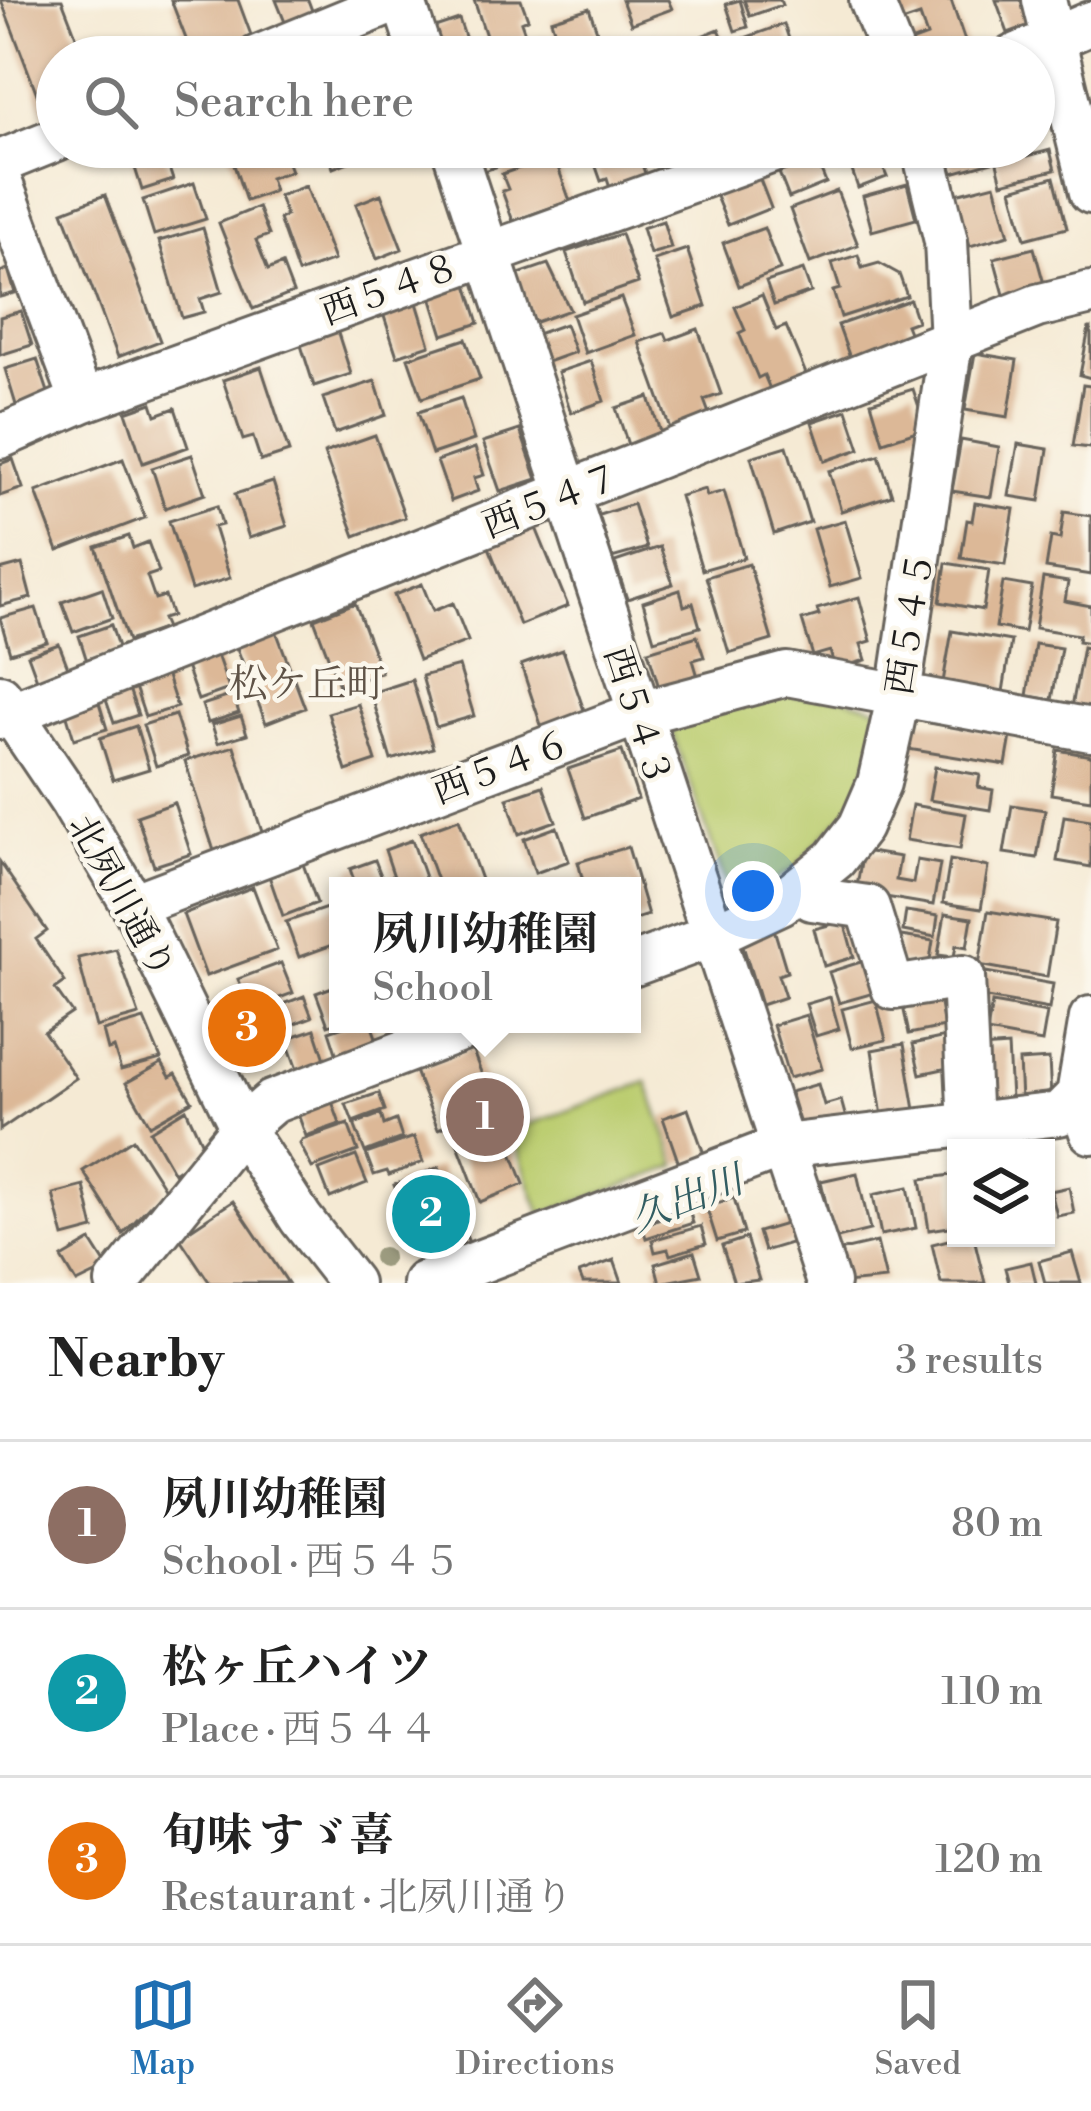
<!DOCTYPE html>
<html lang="en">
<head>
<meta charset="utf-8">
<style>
	:root { --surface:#fff; --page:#f2f2f2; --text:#222; --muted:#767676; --line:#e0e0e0; --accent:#1f6fb2 }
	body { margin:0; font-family:"Libre Bodoni","Noto Serif JP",serif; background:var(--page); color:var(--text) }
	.controls { position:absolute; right:36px; bottom:36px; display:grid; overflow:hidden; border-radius:0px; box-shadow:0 3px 9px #0004 }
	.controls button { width:108px; height:108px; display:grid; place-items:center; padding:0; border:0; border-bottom:3px solid var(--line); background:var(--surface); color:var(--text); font:60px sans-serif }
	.you { position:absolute; left:753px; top:891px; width:42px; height:42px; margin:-30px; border:9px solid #fff; border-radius:50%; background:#1a73e8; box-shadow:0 0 0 18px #1a73e833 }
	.badge { display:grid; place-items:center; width:78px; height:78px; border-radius:50%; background:var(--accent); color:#fff; font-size:39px; font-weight:700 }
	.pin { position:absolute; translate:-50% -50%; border:6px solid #fff; box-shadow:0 3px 12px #0006 }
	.popup { position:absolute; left:329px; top:877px; width:312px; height:156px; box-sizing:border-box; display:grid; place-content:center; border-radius:0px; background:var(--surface); filter:drop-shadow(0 3px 9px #0005); font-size:39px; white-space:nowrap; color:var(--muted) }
	.popup b { font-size:45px; color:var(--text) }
	.popup::after { content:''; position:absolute; left:50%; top:100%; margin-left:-24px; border:24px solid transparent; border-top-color:var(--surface) }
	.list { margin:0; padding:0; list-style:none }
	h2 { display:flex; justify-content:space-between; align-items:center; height:156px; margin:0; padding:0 48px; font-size:51px }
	h2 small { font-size:39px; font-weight:400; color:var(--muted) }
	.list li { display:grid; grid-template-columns:78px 1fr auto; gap:36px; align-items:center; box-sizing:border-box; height:168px; padding:0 48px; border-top:3px solid var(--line) }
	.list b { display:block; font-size:45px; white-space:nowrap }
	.list p { margin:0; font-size:39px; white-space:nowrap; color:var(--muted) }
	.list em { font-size:39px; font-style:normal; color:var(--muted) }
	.icon { flex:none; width:66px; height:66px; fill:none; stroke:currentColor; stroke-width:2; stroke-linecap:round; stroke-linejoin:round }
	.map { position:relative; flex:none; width:1091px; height:1283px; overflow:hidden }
	.search { position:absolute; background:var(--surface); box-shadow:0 3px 9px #0004; left:36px; right:36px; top:36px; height:132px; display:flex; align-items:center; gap:30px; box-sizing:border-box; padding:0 42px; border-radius:66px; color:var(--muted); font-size:45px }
	.sheet { height:660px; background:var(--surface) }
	nav { display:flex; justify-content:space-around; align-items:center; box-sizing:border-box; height:168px; border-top:3px solid var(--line); background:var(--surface); font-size:33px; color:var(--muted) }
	nav a { display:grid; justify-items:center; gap:6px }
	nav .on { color:var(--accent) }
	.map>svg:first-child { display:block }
</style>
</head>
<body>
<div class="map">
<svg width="1091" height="1283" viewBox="0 0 1091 1283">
	<rect width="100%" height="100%" fill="#fbf7ec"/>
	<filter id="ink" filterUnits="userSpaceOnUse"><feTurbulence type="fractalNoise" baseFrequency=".00833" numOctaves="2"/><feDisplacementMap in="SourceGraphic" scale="24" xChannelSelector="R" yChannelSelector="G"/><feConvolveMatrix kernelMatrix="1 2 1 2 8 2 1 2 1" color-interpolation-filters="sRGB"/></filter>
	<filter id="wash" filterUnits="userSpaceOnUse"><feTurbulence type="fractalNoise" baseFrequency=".004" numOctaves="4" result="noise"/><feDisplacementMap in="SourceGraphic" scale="48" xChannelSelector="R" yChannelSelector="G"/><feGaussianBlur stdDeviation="2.7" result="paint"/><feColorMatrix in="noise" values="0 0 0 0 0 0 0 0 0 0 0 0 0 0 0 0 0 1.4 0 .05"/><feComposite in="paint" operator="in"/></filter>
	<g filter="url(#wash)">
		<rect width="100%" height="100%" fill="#f5ead4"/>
		<path fill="#bccd71" stroke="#6c7446" stroke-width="3" d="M 780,695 L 843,697 L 884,710 L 858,798 L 795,867 L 757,891 L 731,898 L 672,732 L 691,711 Z
			M 647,1082 L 677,1166 L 541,1215 L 511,1131 Z"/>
		<g id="blocks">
			<path fill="#dcb897" d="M 1,0 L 62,0 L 84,57 L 57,57 L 57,116 L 47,120 Z
				M 171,0 L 238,0 L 254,43 L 217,57 L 193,57 Z
				M 276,0 L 308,0 L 314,16 L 287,27 Z
				M 474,0 L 521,0 L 528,19 L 521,22 L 526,36 L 490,48 Z
				M 622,0 L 668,0 L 672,9 L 631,24 Z
				M 740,0 L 748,27 L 735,31 L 726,4 Z
				M 744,0 L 780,0 L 782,5 L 750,16 Z
				M 897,0 L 951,0 L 967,47 L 938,57 L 913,57 L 908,43 L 927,36 L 920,16 L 899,23 L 891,2 Z
				M 996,0 L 1031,0 L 1038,22 L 1008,33 Z
				M 589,8 L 606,57 L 563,57 L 551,20 Z
				M 459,19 L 472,57 L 442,57 L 432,28 Z
				M 784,24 L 795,57 L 749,57 L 742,39 Z
				M 719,29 L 731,57 L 650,57 Z
				M 547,36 L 553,53 L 540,57 L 534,40 Z
				M 527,42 L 532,57 L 486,57 L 485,56 Z
				M 376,46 L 380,57 L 348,57 Z
				M 1043,79 L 1047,97 L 1038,100 L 1041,116 L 1034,118 L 1034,81 Z
				M 134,147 L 162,147 L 173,180 L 142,190 L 129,149 Z
				M 228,147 L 282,147 L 291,171 L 270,178 L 274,191 L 246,201 Z
				M 325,147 L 386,147 L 333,168 Z
				M 473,147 L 531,147 L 533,154 L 481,172 Z
				M 589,147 L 636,147 L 646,176 L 610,188 L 607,179 L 601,181 Z
				M 844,147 L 890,147 L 895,161 L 882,165 L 887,177 L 858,188 Z
				M 945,147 L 988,147 L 992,162 L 953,173 Z
				M 993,147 L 1025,147 L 1028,156 L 1050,150 L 1055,170 L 1002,183 Z
				M 813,151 L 826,183 L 789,198 L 776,165 Z
				M 554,156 L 570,201 L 513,221 L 502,191 L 508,189 L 502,174 Z
				M 759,177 L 771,208 L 728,225 L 715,194 Z
				M 1054,177 L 1067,228 L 1025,239 L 1012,189 Z
				M 194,183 L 206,219 L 154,235 L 143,200 Z
				M 907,184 L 916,219 L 872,231 L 863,196 Z
				M 995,184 L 1009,235 L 970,246 L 956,194 Z
				M 306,186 L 334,260 L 298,273 L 279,219 L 286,216 L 279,196 Z
				M 837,191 L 858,245 L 810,263 L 790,209 Z
				M 381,194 L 402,249 L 377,259 L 356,204 Z
				M 105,195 L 160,341 L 118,357 L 63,211 Z
				M 258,207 L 269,235 L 256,240 L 268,270 L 282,264 L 293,293 L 253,309 L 219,223 Z
				M 663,221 L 671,248 L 650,254 L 642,228 Z
				M 203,228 L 222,292 L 200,299 L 204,312 L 182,318 L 159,241 Z
				M 764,228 L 780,270 L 739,286 L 723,243 Z
				M 621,234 L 638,283 L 583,302 L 566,252 Z
				M 1034,248 L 1046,291 L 1006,302 L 994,258 Z
				M 687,249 L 706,306 L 673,317 L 654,260 Z
				M 858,255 L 862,268 L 879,263 L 899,274 L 907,296 L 841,317 L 833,291 L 840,289 L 832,263 Z
				M 548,264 L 570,310 L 533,323 L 516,275 Z
				M 8,269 L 15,293 L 0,297 L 0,272 Z
				M 803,270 L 811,292 L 774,305 L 766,282 Z
				M 464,275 L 479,323 L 443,335 L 428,287 Z
				M 414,293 L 430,345 L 397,356 L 380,304 Z
				M 762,295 L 776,330 L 786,326 L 806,374 L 770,389 L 764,375 L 758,378 L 739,333 L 745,330 L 735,307 Z
				M 621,298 L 635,335 L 585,353 L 572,315 Z
				M 910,300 L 917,321 L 906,325 L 914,345 L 853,366 L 838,325 Z
				M 21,311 L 32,345 L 0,355 L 0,317 Z
				M 565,324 L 575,352 L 536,366 L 526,338 Z
				M 336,327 L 351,374 L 314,386 L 299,339 Z
				M 1089,328 L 1091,328 L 1091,378 L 1080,375 Z
				M 698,329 L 721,394 L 704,400 L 711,419 L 672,434 L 639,342 L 665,333 L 668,340 Z
				M 466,339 L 480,379 L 422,398 L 408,358 Z
				M 975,353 L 1017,360 L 1008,417 L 965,410 Z
				M 37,359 L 49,395 L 16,405 L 5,369 Z
				M 591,361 L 604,401 L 571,413 L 558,372 Z
				M 261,367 L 289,452 L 261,461 L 253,437 L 243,440 L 223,380 Z
				M 375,381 L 386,415 L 335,433 L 323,398 Z
				M 1083,385 L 1091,386 L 1091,448 L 1073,446 Z
				M 913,389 L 926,428 L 883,442 L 871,402 Z
				M 649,397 L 662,438 L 629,448 L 616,408 Z
				M 461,398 L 474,440 L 432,454 L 418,412 Z
				M 152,403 L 156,415 L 175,408 L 188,447 L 143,463 L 126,412 Z
				M 847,410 L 860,449 L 825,461 L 812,422 Z
				M 520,430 L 537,479 L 500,491 L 483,442 Z
				M 375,435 L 405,517 L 355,536 L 324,453 Z
				M 961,440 L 999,447 L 991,497 L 952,491 Z
				M 1018,444 L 1048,449 L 1040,501 L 1009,496 Z
				M 787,446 L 810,522 L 774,534 L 751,457 Z
				M 475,448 L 484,475 L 474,478 L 478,491 L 451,501 L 437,461 Z
				M 192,455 L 205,494 L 165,508 L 152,468 Z
				M 879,455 L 892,495 L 841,511 L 829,471 Z
				M 13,459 L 23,488 L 0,496 L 0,464 Z
				M 123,459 L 145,518 L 58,551 L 36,492 Z
				M 273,482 L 287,526 L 249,538 L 235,494 Z
				M 705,489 L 707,496 L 724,491 L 744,558 L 702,570 L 680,496 Z
				M 975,503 L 1014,509 L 1005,565 L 961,558 L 967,520 L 972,521 Z
				M 633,504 L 647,548 L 612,558 L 599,515 Z
				M 217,506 L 222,525 L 214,527 L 230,578 L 191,590 L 169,521 Z
				M 1064,512 L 1091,516 L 1091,575 L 1046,568 L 1051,537 L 1060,539 Z
				M 845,520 L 862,578 L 830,587 L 813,529 Z
				M 534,523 L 568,606 L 520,625 L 487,542 Z
				M 129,536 L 133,548 L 148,542 L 159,572 L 147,576 L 155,599 L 165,596 L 172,616 L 162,619 L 166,628 L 128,641 L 96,547 Z
				M 660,547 L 673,584 L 627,599 L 615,562 Z
				M 946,563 L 989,570 L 983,610 L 940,602 Z
				M 22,564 L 31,598 L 0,606 L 0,570 Z
				M 749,564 L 772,640 L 729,653 L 706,577 Z
				M 1043,578 L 1068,582 L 1065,601 L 1091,606 L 1091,643 L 1078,641 L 1079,635 L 1035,628 Z
				M 1003,582 L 1032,587 L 1024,632 L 996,627 Z
				M 422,584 L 433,611 L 453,603 L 468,641 L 419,660 L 394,595 Z
				M 102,588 L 112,618 L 73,632 L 62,602 Z
				M 680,590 L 684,606 L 693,603 L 700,627 L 654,640 L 643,602 Z
				M 859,597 L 871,641 L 861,644 L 866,660 L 835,669 L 830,651 L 813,656 L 802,620 L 819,615 L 817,609 Z
				M 355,603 L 381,672 L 340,688 L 314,619 Z
				M 36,608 L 47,642 L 10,653 L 0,618 Z
				M 111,625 L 119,650 L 87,661 L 79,636 Z
				M 275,628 L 305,708 L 266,723 L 235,643 Z
				M 952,631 L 1011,641 L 1003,692 L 943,682 Z
				M 697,636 L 704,657 L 693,660 L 702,690 L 663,701 L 648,651 Z
				M 59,644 L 69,670 L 38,682 L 28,655 Z
				M 1035,644 L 1061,648 L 1052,700 L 1027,696 Z
				M 1083,647 L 1091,649 L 1091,711 L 1072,707 Z
				M 215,649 L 229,689 L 198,700 L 184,661 Z
				M 563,650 L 586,716 L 543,731 L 521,665 Z
				M 459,666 L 474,716 L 436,727 L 422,676 Z
				M 165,670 L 177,707 L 145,717 L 133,681 Z
				M 412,680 L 433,748 L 391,760 L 371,693 Z
				M 128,686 L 138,715 L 114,723 L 104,694 Z
				M 233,695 L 239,713 L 208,723 L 202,705 Z
				M 97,696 L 107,729 L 74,739 L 64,706 Z
				M 358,704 L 376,761 L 346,771 L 328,713 Z
				M 175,715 L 188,756 L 156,766 L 143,725 Z
				M 241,716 L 247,734 L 218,743 L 212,725 Z
				M 913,720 L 1011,736 L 1006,765 L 908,749 Z
				M 136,726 L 149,769 L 113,780 L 100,738 Z
				M 234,746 L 264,838 L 215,854 L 185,761 Z
				M 1058,750 L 1091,756 L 1091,800 L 1051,794 Z
				M 622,751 L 638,799 L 585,818 L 568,769 Z
				M 935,767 L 980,775 L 978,787 L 993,790 L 990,810 L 929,800 Z
				M 543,786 L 556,821 L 519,834 L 507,798 Z
				M 174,803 L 191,854 L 154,866 L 137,816 Z
				M 912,805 L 966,814 L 960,849 L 906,840 Z
				M 1012,805 L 1045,810 L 1037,858 L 1004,853 Z
				M 1064,816 L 1091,820 L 1091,867 L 1057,861 Z
				M 459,819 L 483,885 L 480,886 L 439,886 L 420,833 Z
				M 557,827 L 569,861 L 535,873 L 524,839 Z
				M 412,840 L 428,886 L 397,886 L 385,850 Z
				M 628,847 L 648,915 L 632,920 L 632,886 L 584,885 L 578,862 Z
				M 863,851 L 900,857 L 896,880 L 913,883 L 917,860 L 940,864 L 933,905 L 856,892 Z
				M 375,860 L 385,886 L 356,886 L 350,869 Z
				M 950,860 L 988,867 L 981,909 L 943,903 Z
				M 0,862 L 47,931 L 36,939 L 65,982 L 55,989 L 72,1013 L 44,1032 L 76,1078 L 0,1130 Z
				M 303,864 L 317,903 L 283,916 L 269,876 Z
				M 253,887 L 277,950 L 206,976 L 183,914 Z
				M 338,904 L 338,943 L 299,957 L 286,922 Z
				M 906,911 L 938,916 L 935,937 L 903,931 Z
				M 988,911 L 1056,922 L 1047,977 L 979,965 Z
				M 945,914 L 972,918 L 967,947 L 956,945 L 954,957 L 938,955 Z
				M 844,921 L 854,957 L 824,966 L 814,929 Z
				M 774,929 L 787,972 L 778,975 L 785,997 L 761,1005 L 741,939 Z
				M 901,936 L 933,941 L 929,966 L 898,961 Z
				M 116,949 L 139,1015 L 96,1027 L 78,958 Z
				M 864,961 L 874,993 L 839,1003 L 829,972 Z
				M 281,963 L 293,993 L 250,1009 L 238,979 Z
				M 986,972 L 1053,984 L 1049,1009 L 981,997 Z
				M 338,985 L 338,1022 L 328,1025 L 316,993 Z
				M 304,996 L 312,1017 L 236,1046 L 228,1026 Z
				M 830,997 L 839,1029 L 816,1036 L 806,1004 Z
				M 939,999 L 944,1027 L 909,1034 L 903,1006 Z
				M 876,1000 L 886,1040 L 852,1048 L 842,1009 Z
				M 992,1003 L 1047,1013 L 1042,1042 L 987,1032 Z
				M 806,1015 L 822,1069 L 789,1078 L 773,1025 Z
				M 144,1019 L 161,1059 L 121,1070 L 114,1048 L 108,1050 L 103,1031 Z
				M 349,1024 L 371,1024 L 380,1048 L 339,1062 L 329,1031 Z
				M 315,1029 L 327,1065 L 299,1075 L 286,1039 Z
				M 950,1036 L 957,1066 L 920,1074 L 913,1044 Z
				M 904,1044 L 915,1110 L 882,1116 L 872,1050 Z
				M 1008,1046 L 1011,1098 L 984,1099 L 981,1048 Z
				M 472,1049 L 524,1184 L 480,1202 L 450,1124 L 438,1129 L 415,1071 Z
				M 1049,1059 L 1051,1098 L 1021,1100 L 1019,1061 Z
				M 162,1063 L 170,1077 L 176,1074 L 192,1101 L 150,1125 L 126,1083 Z
				M 818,1084 L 824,1105 L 841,1100 L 847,1122 L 803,1134 L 790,1092 Z
				M 329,1093 L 340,1124 L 306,1136 L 295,1106 Z
				M 379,1093 L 385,1110 L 353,1122 L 346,1104 Z
				M 186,1109 L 205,1150 L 174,1173 L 150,1131 Z
				M 688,1109 L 704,1154 L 679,1164 L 663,1118 Z
				M 381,1114 L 384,1125 L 396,1120 L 402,1138 L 365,1152 L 354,1124 Z
				M 348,1124 L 358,1151 L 312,1168 L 300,1144 L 302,1140 Z
				M 414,1137 L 423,1162 L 389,1175 L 387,1171 L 374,1175 L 366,1154 Z
				M 133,1139 L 165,1189 L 123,1234 L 83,1171 Z
				M 356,1156 L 367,1183 L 330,1198 L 319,1170 Z
				M 439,1167 L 469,1243 L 424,1261 L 394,1185 Z
				M 857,1173 L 870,1230 L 834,1239 L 821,1181 Z
				M 952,1175 L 956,1226 L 929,1230 L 921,1179 Z
				M 84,1186 L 94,1229 L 64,1237 L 53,1194 Z
				M 908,1187 L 916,1228 L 881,1235 L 873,1195 Z
				M 1069,1187 L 1074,1213 L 1057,1216 L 1051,1191 Z
				M 734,1198 L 744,1233 L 717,1241 L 706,1206 Z
				M 233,1201 L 288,1283 L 210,1283 L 179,1237 Z
				M 689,1210 L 693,1223 L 646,1238 L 642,1225 Z
				M 792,1222 L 797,1241 L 764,1251 L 758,1232 Z
				M 701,1226 L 706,1244 L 670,1255 L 668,1249 L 655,1252 L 652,1240 Z
				M 746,1238 L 759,1280 L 734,1283 L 722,1246 Z
				M 956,1238 L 974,1238 L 985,1283 L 941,1283 L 932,1244 Z
				M 91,1241 L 108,1268 L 77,1283 L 62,1258 Z
				M 877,1242 L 886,1279 L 846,1283 L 838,1251 Z
				M 694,1252 L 701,1275 L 660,1283 L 655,1264 Z
				M 1072,1252 L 1081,1283 L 1045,1283 L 1039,1261 Z
				M 614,1260 L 622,1283 L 583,1283 L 579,1273 Z
				M 1031,1262 L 1036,1283 L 1009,1283 L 1005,1268 Z"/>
		</g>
	</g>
	<g filter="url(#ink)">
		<use href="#blocks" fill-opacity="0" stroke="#68645c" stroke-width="3"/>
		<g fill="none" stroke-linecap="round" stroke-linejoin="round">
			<defs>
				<path id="minor" d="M 403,0 L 422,57
					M 871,0 L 894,57
					M 1044,0 L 1091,192
					M 258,57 L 397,0
					M 1013,57 L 1091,23
					M 453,147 L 828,1283
					M 0,162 L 57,139
					M 0,181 L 82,401
					M 0,437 L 82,401 L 784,147
					M 0,696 L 71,801 L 133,905 L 242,1128 L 301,1219 L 351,1283
					M 0,718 L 1037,306 L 1091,293
					M 807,884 L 812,899 L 868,907 L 893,988 L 963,977 L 970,1126
					M 133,905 L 637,714 L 787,674 L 1091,730
					M 632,965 L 713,935 L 781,903 L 835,859 L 860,827 L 879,783 L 899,694 L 951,342 L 946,241 L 923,147
					M 1091,1018 L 1078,1095 L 1091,1132
					M 117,1283 L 242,1128 L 272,1102 L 478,1024
					M 424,1283 L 783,1146 L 1059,1114 L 1078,1095"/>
			</defs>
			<use href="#minor" stroke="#68645c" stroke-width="48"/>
			<use href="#minor" stroke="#fff" stroke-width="42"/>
		</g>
		<circle fill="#9c9b7f" cx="383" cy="1257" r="10"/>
	</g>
	<g text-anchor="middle" stroke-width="9" stroke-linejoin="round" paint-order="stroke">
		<g font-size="36" fill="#1c1c1c" stroke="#fbf7ec">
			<text transform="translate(390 288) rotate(-20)" y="13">西５４８</text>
			<text transform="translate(551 500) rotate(-21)" y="13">西５４７</text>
			<text transform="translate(909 623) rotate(-81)" y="13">西５４５</text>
			<text transform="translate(639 716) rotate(72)" y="13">西５４３</text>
			<text transform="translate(501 766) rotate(-21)" y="13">西５４６</text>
			<text transform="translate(123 896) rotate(61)" y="13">北夙川通り</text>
		</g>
		<g font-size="39" fill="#5f5347" stroke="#fbf7ec">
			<text x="307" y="697">松ケ丘町</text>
		</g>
		<g font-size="39" font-style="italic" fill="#325d62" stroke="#fbf7ec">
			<text transform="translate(686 1198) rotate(-21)" y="14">久出川</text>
		</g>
	</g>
</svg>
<div class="controls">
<button><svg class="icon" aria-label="layers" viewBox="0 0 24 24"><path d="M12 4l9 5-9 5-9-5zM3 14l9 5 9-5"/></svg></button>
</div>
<div class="you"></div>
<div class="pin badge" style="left:485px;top:1117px;background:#8d6e63">1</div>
<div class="popup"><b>夙川幼稚園</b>School</div>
<div class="pin badge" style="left:431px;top:1214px;background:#0f9aa8">2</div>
<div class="pin badge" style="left:247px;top:1028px;background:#e8710a">3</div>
<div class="search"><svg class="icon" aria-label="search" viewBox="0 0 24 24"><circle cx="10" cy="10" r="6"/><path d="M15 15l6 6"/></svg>Search here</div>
</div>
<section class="sheet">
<h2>Nearby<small>3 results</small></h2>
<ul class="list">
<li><span class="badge" style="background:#8d6e63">1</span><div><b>夙川幼稚園</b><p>School · 西５４５</p></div><em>80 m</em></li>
<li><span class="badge" style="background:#0f9aa8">2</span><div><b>松ヶ丘ハイツ</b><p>Place · 西５４４</p></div><em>110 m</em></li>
<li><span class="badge" style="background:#e8710a">3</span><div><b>旬味 すゞ喜</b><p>Restaurant · 北夙川通り</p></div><em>120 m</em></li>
</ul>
</section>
<nav>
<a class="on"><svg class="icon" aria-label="map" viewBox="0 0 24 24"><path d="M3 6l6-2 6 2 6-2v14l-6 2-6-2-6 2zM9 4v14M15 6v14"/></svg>Map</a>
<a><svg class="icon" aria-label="directions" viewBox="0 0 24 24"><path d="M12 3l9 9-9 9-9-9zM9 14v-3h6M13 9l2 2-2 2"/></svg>Directions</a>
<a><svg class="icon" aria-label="saved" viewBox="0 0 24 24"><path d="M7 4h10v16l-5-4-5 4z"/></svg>Saved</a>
</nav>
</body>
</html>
